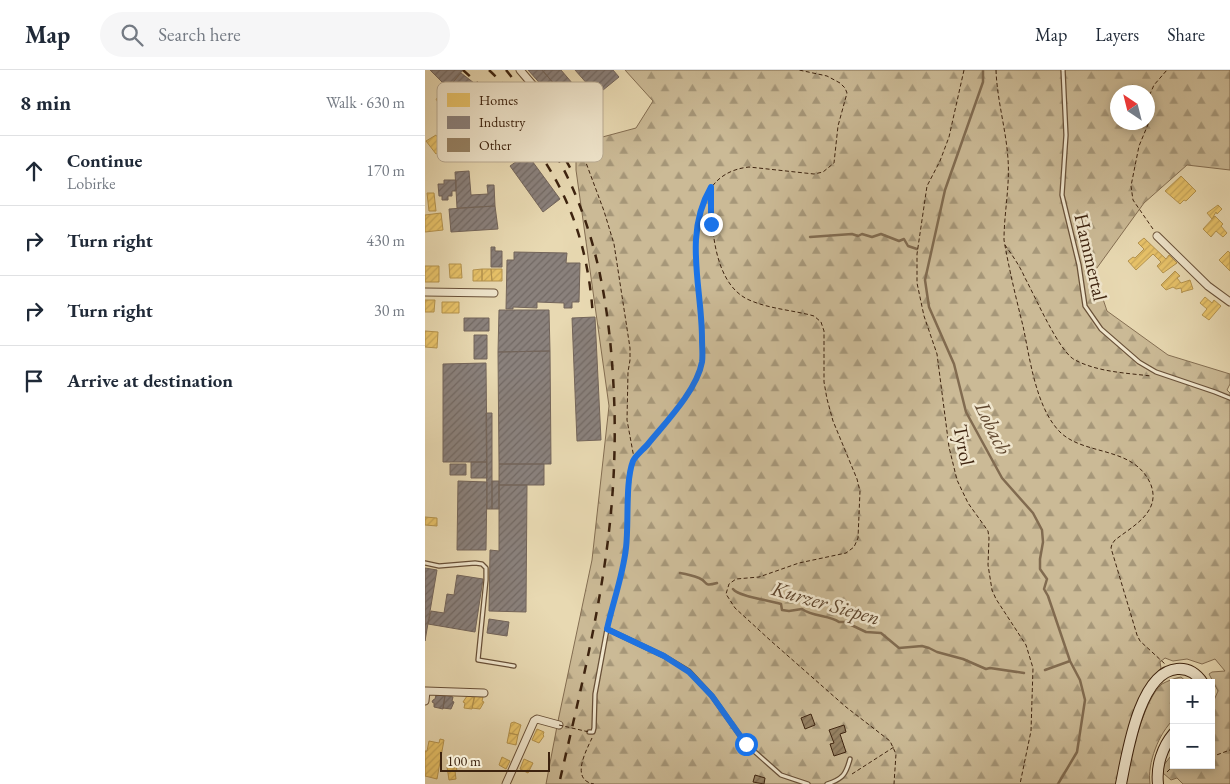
<!DOCTYPE html>
<html lang="en">
<head>
<meta charset="utf-8">
<style>
	:root { --surface:#fff; --page:#f6f6f7; --text:#1f2937; --muted:#747a83; --line:#e0e1e3 }
	body { margin:0; font-family:"EB Garamond",serif; background:var(--page); color:var(--text) }
	.controls { position:absolute; right:15px; bottom:15px; display:grid; overflow:hidden; border-radius:0px; box-shadow:0 2px 8px #0003 }
	.controls button { width:45px; height:45px; display:grid; place-items:center; padding:0; border:0; border-bottom:1px solid var(--line); background:var(--surface); color:var(--text); font:25px sans-serif }
	.compass { position:absolute; left:685px; top:15px; width:45px; height:45px; border-radius:50%; background:var(--surface); box-shadow:0 2px 8px #0003; rotate:325deg }
	.scale { position:absolute; left:15px; bottom:12px; width:110px; box-sizing:border-box; padding-left:5px; border:2px solid #3d230f; border-top:0; font-size:14px; line-height:18px; white-space:nowrap; color:#3d230f; -webkit-text-stroke:4px #f0e6cd; paint-order:stroke }
	.stop { position:absolute; width:15px; height:15px; margin:-11px; border:4px solid #1a73e8; border-radius:50%; background:#fff }
	.stop.end { background:#1a73e8; border-color:#fff; box-shadow:0 1px 5px #0008 }
	.list { margin:0; padding:0; list-style:none }
	h2 { display:flex; justify-content:space-between; align-items:center; height:65px; margin:0; padding:0 20px; font-size:21px }
	h2 small { font-size:16px; font-weight:400; color:var(--muted) }
	.list li { display:grid; grid-template-columns:32px 1fr auto; gap:15px; align-items:center; box-sizing:border-box; height:70px; padding:0 20px; border-top:1px solid var(--line) }
	.list b { display:block; font-size:19px; white-space:nowrap }
	.list p { margin:0; font-size:16px; white-space:nowrap; color:var(--muted) }
	.list em { font-size:16px; font-style:normal; color:var(--muted) }
	.icon { flex:none; width:28px; height:28px; fill:none; stroke:currentColor; stroke-width:2; stroke-linecap:round; stroke-linejoin:round }
	.map { position:relative; flex:none; width:805px; height:714px; overflow:hidden }
	header { display:flex; align-items:center; gap:30px; box-sizing:border-box; height:70px; padding:0 25px; background:var(--surface); border-bottom:1px solid var(--line) }
	header strong { font-size:24px }
	nav { display:flex; gap:28px; margin-inline-start:auto; font-size:18px }
	.search { width:350px; height:45px; background:var(--page); display:flex; align-items:center; gap:12px; box-sizing:border-box; padding:0 18px; border-radius:28px; color:var(--muted); font-size:19px }
	main { display:flex }
	aside { flex:1; background:var(--surface) }
	.map>svg:first-child { display:block }
</style>
</head>
<body>
<header>
<strong>Map</strong>
<div class="search"><svg class="icon" aria-label="search" viewBox="0 0 24 24"><circle cx="10" cy="10" r="6"/><path d="M15 15l6 6"/></svg>Search here</div>
<nav><a>Map</a><a>Layers</a><a>Share</a></nav>
</header>
<main>
<aside>
<h2>8 min<small>Walk · 630 m</small></h2>
<ul class="list">
<li><svg class="icon" aria-label="ahead" viewBox="0 0 24 24"><path d="M12 20V5M6 11l6-6 6 6"/></svg><div><b>Continue</b><p>Lobirke</p></div><em>170 m</em></li>
<li><svg class="icon" aria-label="right" viewBox="0 0 24 24"><path d="M7 20v-9h11M14 6l5 5-5 5"/></svg><div><b>Turn right</b></div><em>430 m</em></li>
<li><svg class="icon" aria-label="right" viewBox="0 0 24 24"><path d="M7 20v-9h11M14 6l5 5-5 5"/></svg><div><b>Turn right</b></div><em>30 m</em></li>
<li><svg class="icon" aria-label="arrive" viewBox="0 0 24 24"><path d="M6 21V4h12l-3 4 3 4H6"/></svg><div><b>Arrive at destination</b></div></li>
</ul>
</aside>
<div class="map">
<svg width="805" height="714" viewBox="0 0 805 714">
	<defs>
		<pattern id="forest-firs" width="22" height="20" patternUnits="userSpaceOnUse" patternTransform="scale(1.25)"><rect width="22" height="20" fill="#cbba96"/><path d="M5 1l3.5 6h-7zM16 11l3.5 6h-7z" fill="#a69779"/></pattern>
		<pattern id="homes-hatch" width="6" height="6" patternUnits="userSpaceOnUse" patternTransform="scale(1.25)"><rect width="6" height="6" fill="#e9c46a"/><path d="M-1 1l2-2M0 6l6-6M5 7l2-2" fill="none" stroke="#c9a85b"/></pattern>
		<pattern id="industry-hatch" width="6" height="6" patternUnits="userSpaceOnUse" patternTransform="scale(1.25)"><rect width="6" height="6" fill="#8a817c"/><path d="M-1 1l2-2M0 6l6-6M5 7l2-2" fill="none" stroke="#726964"/></pattern>
		<pattern id="building-hatch" width="6" height="6" patternUnits="userSpaceOnUse" patternTransform="scale(1.25)"><rect width="6" height="6" fill="#968264"/><path d="M-1 1l2-2M0 6l6-6M5 7l2-2" fill="none" stroke="#7c6a51"/></pattern>
	</defs>
	<rect width="100%" height="100%" fill="#e8d9b2"/>
	<filter id="stains"><feTurbulence type="fractalNoise" baseFrequency=".004" numOctaves="4"/><feColorMatrix values="0 0 0 0 .2 0 0 0 0 .09 0 0 0 0 .02 0 0 0 .5 -.17"/></filter>
	<radialGradient id="worn" r=".72"><stop offset=".6" stop-color="#630" stop-opacity="0"/><stop offset="1" stop-color="#630" stop-opacity=".3"/></radialGradient>
	<path fill="url(#forest-firs)" stroke="#846e52" fill-rule="evenodd" d="M 200,0 L 805,0 L 805,100 L 762,95 L 719,133 L 669,202 L 682,241 L 743,285 L 805,304 L 805,314 L 802,320 L 805,323 L 805,714 L 758,714 L 752,708 L 746,710 L 738,703 L 738,696 L 749,682 L 749,695 L 786,695 L 786,637 L 793,621 L 784,604 L 787,602 L 800,601 L 790,589 L 777,594 L 762,589 L 748,591 L 740,588 L 735,592 L 736,598 L 723,613 L 692,714 L 121,714 L 133,651 L 167,490 L 184,336 L 151,100 L 151,69 L 170,69 L 211,58 L 228,31 ZM 692,22 L 722,22 L 722,52 L 692,52 Z
		M 756,607 L 763,613 L 749,613 L 749,649 C 734,663 722,693 725,714 L 700,714 C 705,690 718,630 737,614 C 742,611 750,608 756,607 Z"/>
	<path fill="url(#homes-hatch)" stroke="#b5944f" d="M 23,22 L 32,38 L 20,45 L 11,29 Z
		M 11,65 L 20,78 L 11,84 L 1,71 Z
		M 756,106 L 771,121 L 761,131 L 759,130 L 755,134 L 740,121 Z
		M 2,123 L 9,123 L 11,141 L 4,141 Z
		M 793,135 L 797,139 L 792,144 L 791,142 L 787,149 L 782,143 Z
		M 16,143 L 18,160 L 0,162 L 0,145 Z
		M 790,146 L 798,154 L 796,156 L 802,163 L 798,167 L 791,161 L 786,167 L 778,159 Z
		M 719,168 L 741,189 L 744,185 L 752,193 L 738,203 L 732,196 L 736,192 L 728,184 L 711,200 L 703,191 L 708,187 L 710,188 L 719,179 L 713,173 Z
		M 803,181 L 805,183 L 805,201 L 794,190 Z
		M 24,194 L 36,194 L 37,208 L 25,208 Z
		M 0,196 L 14,196 L 14,212 L 0,212 Z
		M 57,199 L 57,211 L 48,211 L 48,200 Z
		M 57,199 L 66,199 L 67,211 L 57,211 Z
		M 66,199 L 77,199 L 77,211 L 67,211 Z
		M 750,201 L 755,206 L 752,208 L 756,213 L 765,210 L 768,219 L 757,222 L 757,223 L 756,218 L 751,219 L 748,217 L 741,220 L 736,215 Z
		M 780,227 L 787,233 L 789,230 L 796,236 L 784,250 L 777,245 L 782,239 L 775,233 Z
		M 0,230 L 10,230 L 9,242 L 0,242 Z
		M 17,232 L 34,232 L 34,243 L 17,243 Z
		M 0,261 L 13,262 L 12,278 L 0,277 Z
		M 0,447 L 12,448 L 12,456 L 0,455 Z
		M 42,626 L 49,627 L 47,639 L 39,638 L 40,633 L 38,632 Z
		M 50,626 L 58,627 L 57,631 L 59,632 L 55,639 L 47,638 Z
		M 89,652 L 96,655 L 93,665 L 84,663 L 86,653 Z
		M 112,659 L 119,662 L 118,665 L 119,666 L 114,673 L 107,670 Z
		M 84,663 L 93,665 L 91,675 L 82,673 Z
		M 15,669 L 19,670 L 12,709 L 0,706 L 0,681 L 2,681 L 4,671 L 14,673 Z
		M 77,687 L 85,691 L 81,699 L 74,695 Z
		M 99,689 L 108,693 L 103,703 L 95,699 Z
		M 31,695 L 32,701 L 30,701 L 31,709 L 24,710 L 22,697 Z"/>
	<path fill="url(#industry-hatch)" stroke="#73655b" d="M 5,0 L 38,0 L 23,18 Z
		M 103,0 L 117,0 L 137,23 L 129,29 Z
		M 117,0 L 136,0 L 148,14 L 137,23 Z
		M 150,0 L 188,0 L 194,7 L 172,25 Z
		M 36,3 L 49,13 L 46,16 L 64,32 L 43,44 L 34,30 L 23,18 Z
		M 102,84 L 135,129 L 118,142 L 85,96 Z
		M 44,101 L 46,125 L 63,124 L 62,115 L 69,115 L 70,136 L 32,138 L 30,102 Z
		M 19,110 L 31,110 L 31,121 L 27,121 L 27,126 L 23,126 L 23,130 L 17,130 L 17,126 L 14,126 L 13,114 L 19,114 Z
		M 70,136 L 73,159 L 26,162 L 24,139 Z
		M 66,177 L 70,177 L 70,181 L 77,181 L 77,197 L 66,197 Z
		M 89,182 L 142,183 L 141,193 L 155,193 L 154,232 L 147,232 L 147,238 L 139,238 L 139,233 L 112,232 L 112,238 L 88,237 L 88,239 L 81,239 L 82,190 L 89,190 Z
		M 74,240 L 124,240 L 125,281 L 73,282 Z
		M 170,247 L 176,370 L 152,371 L 147,248 Z
		M 39,248 L 64,248 L 64,261 L 39,261 Z
		M 49,265 L 62,265 L 62,289 L 49,289 Z
		M 125,281 L 126,394 L 74,394 L 73,282 Z
		M 61,293 L 62,392 L 18,392 L 18,294 Z
		M 61,343 L 67,343 L 67,439 L 62,439 Z
		M 46,392 L 62,392 L 62,408 L 46,408 Z
		M 25,394 L 41,394 L 41,405 L 25,405 Z
		M 74,394 L 119,394 L 119,415 L 74,415 Z
		M 33,411 L 62,412 L 61,480 L 32,480 Z
		M 67,411 L 74,411 L 74,439 L 67,439 Z
		M 74,415 L 102,415 L 101,542 L 64,541 L 65,480 L 74,481 Z
		M 0,498 L 12,500 L 0,571 Z
		M 32,505 L 58,509 L 50,562 L 3,554 L 6,541 L 19,543 L 22,524 L 29,525 Z
		M 64,549 L 84,552 L 82,566 L 62,563 Z
		M 11,625 L 20,626 L 18,639 L 9,637 L 9,633 L 7,632 L 8,630 L 10,629 Z
		M 20,625 L 28,627 L 27,631 L 29,632 L 26,639 L 18,638 Z"/>
	<g fill="none" stroke-linecap="round" stroke-linejoin="round">
		<path stroke="#816b50" stroke-width="2.5" d="M 558,0 L 558,12 L 520,120 L 500,210 L 504,237 L 529,294 L 541,342 L 577,408 L 608,443 L 617,460 L 618,472 L 615,489 L 615,499 L 622,509 L 619,519 L 623,526 L 645,591 L 655,610 L 660,630 L 652,682 L 633,714
			M 385,167 L 427,164 L 433,166 L 437,164 L 447,167 L 456,164 L 474,171 L 479,169 L 483,176 L 492,179
			M 255,503 C 261,504 269,506 274,508 C 284,512 277,517 292,513
			M 308,519 C 314,527 344,530 356,534 L 357,540 L 364,541 L 377,539 C 388,547 405,545 414,552 L 420,552 L 441,562 L 456,563 L 474,578 L 497,576 L 504,578 L 512,582 L 538,589 L 561,599 L 565,598 L 599,603
			M 620,600 L 645,591"/>
	</g>
	<path fill="url(#building-hatch)" stroke="#3d230f" d="M 386,644 L 390,655 L 380,659 L 376,648 Z
		M 419,655 L 421,662 L 415,664 L 421,682 L 409,686 L 405,674 L 409,673 L 404,660 Z
		M 330,705 L 340,708 L 339,714 L 328,712 Z"/>
	<g fill="none" stroke-linecap="round" stroke-linejoin="round">
		<defs>
			<path id="service" d="M 638,0 L 641,65 L 637,125 L 654,195 L 660,236 L 676,259 L 714,292 L 731,302 L 790,322 L 805,328
				M 0,493 L 14,496 L 50,493 L 57,494 L 61,498 L 61,510 L 53,590 L 89,596
				M 164,662 L 168,662 L 169,658 L 170,624 L 182,559 L 239,586 L 264,601 L 287,626 L 321,674 L 356,705 L 383,714
				M 402,714 C 418,709 421,704 425,689"/>
			<path id="minor" d="M 95,0 L 124,34
				M 732,166 L 783,216 L 805,232
				M 0,222 L 69,223
				M 0,631 L 1,621 L 59,623
				M 81,714 L 109,651 L 112,649 L 134,655"/>
			<path id="secondary" d="M 696,714 C 702,685 714,602 752,599 C 763,598 772,604 778,613
				M 733,714 C 731,696 737,677 749,663"/>
		</defs>
		<use href="#service" stroke="#685038" stroke-width="5.5"/>
		<use href="#minor" stroke="#685038" stroke-width="9"/>
		<use href="#secondary" stroke="#3d230f" stroke-width="12"/>
		<path stroke="#3d230f" stroke-width="1" stroke-dasharray="4 2.5" stroke-linecap="butt" d="M 539,0 L 524,67 L 515,91 L 502,116 L 492,184 L 492,213 L 499,246 L 512,284 L 524,377 L 532,410 L 543,433 L 563,461 L 564,468 L 563,495 L 567,520 L 571,529 L 601,575 L 608,598 L 606,661 L 595,714
			M 571,0 C 572,30 581,59 583,89 C 585,116 579,143 579,170 C 584,199 591,228 598,256 C 605,289 611,339 636,363 C 661,386 710,376 726,415 C 736,442 708,456 690,470 L 687,474 L 686,478 L 712,565 L 715,571 L 740,594
			M 129,38 L 151,69 L 157,82 L 179,141 L 189,174 L 205,278 L 205,290 L 203,302 L 202,350 L 209,388 L 206,407 L 201,478 L 183,553
			M 286,117 C 286,151 287,211 322,229 C 343,239 368,240 389,246 L 396,252 L 399,261 L 399,312 L 402,329 L 408,351 L 432,409 L 435,421 L 433,468 L 429,477 L 421,483 L 374,493 L 334,507 L 311,509 L 304,514 L 301,524 L 310,538 L 346,571 L 421,637 L 465,671 L 471,684 L 469,714
			M 728,159 L 708,130 L 706,116 L 714,76 L 724,52 L 723,34 L 725,24 L 729,15 L 742,0
			M 580,175 C 587,185 595,196 600,208 C 610,226 634,282 650,290 C 673,302 701,303 726,306
			M 209,388 C 230,369 271,320 277,293 C 278,286 277,278 277,271 C 277,243 271,218 270,191 C 269,181 270,171 272,161 C 276,129 287,101 324,97 L 389,104 L 398,102 L 409,93 L 413,56 L 422,23 L 420,18 L 415,13 L 402,6 L 374,0
			M 167,668 C 161,681 145,710 169,714
			M 786,687 L 805,680
			M 742,702 L 749,695
			M 427,704 L 469,677"/>
		<use href="#service" stroke="#f0e6cd" stroke-width="3"/>
		<use href="#minor" stroke="#f0e6cd" stroke-width="7"/>
		<use href="#secondary" stroke="#f0e6cd" stroke-width="10"/>
		<path stroke="#3d230f" stroke-width="2.5" stroke-dasharray="9 9" stroke-linecap="butt" d="M 38,0 C 118,71 161,138 168,247
			M 64,0 C 153,84 181,189 188,307 C 192,369 189,431 180,492 C 169,567 151,640 134,714
			M 81,0 L 111,38 L 147,101"/>
		<path stroke="#3d230f" stroke-width="1" stroke-dasharray="4 2.5" stroke-linecap="butt" d="M 134,655 L 164,662"/>
	</g>
	<g fill="none" stroke-linecap="round" stroke-linejoin="round">
		<path stroke="#1a73e8" stroke-width="6" d="M 286,154 L 286,117 C 258,165 277,217 277,269 C 277,277 278,285 277,292 C 272,320 241,352 223,374 C 219,379 211,385 208,391 C 200,412 204,453 201,478 C 198,505 188,532 182,559 L 239,586 L 264,602 L 287,626 L 321,674"/>
	</g>
	<g text-anchor="middle" stroke-width="5" stroke-linejoin="round" paint-order="stroke">
		<g font-size="20" fill="#3d230f" stroke="#f0e6cd">
			<text transform="translate(666 187) rotate(77)" y="7">Hammertal</text>
			<text transform="translate(539 375) rotate(79)" y="7">Tyrol</text>
		</g>
		<g font-size="21" font-style="italic" fill="#5f472f" stroke="#f0e6cd">
			<text transform="translate(568 358) rotate(64)" y="7">Lobach</text>
			<text transform="translate(401 533) rotate(16)" y="7">Kurzer Siepen</text>
		</g>
	</g>
	<rect x="12" y="12" width="166" height="80" rx="8" fill="#f0e6cd" stroke="#baac94" stroke-width="1"/>
	<rect x="22" y="23" width="23" height="14" fill="#e9c46a"/>
	<rect x="22" y="46" width="23" height="13" fill="#8a817c"/>
	<rect x="22" y="68" width="23" height="14" fill="#968264"/>
	<g font-size="14" fill="#3d230f">
		<text x="54" y="35">Homes</text>
		<text x="54" y="57">Industry</text>
		<text x="54" y="80">Other</text>
	</g>
	<rect width="100%" height="100%" filter="url(#stains)"/>
	<rect width="100%" height="100%" fill="url(#worn)"/>
</svg>
<div class="controls">
<button>+</button>
<button>−</button>
</div>
<svg class="compass" viewBox="-18 -18 36 36"><path d="M0-13l5 13h-10z" fill="#e53935"/><path d="M0 13l5-13h-10z" fill="#747a83"/></svg>
<div class="scale">100 m</div>
<div class="stop" style="left:321px;top:674px"></div>
<div class="stop end" style="left:286px;top:154px"></div>
</div>
</main>
</body>
</html>
